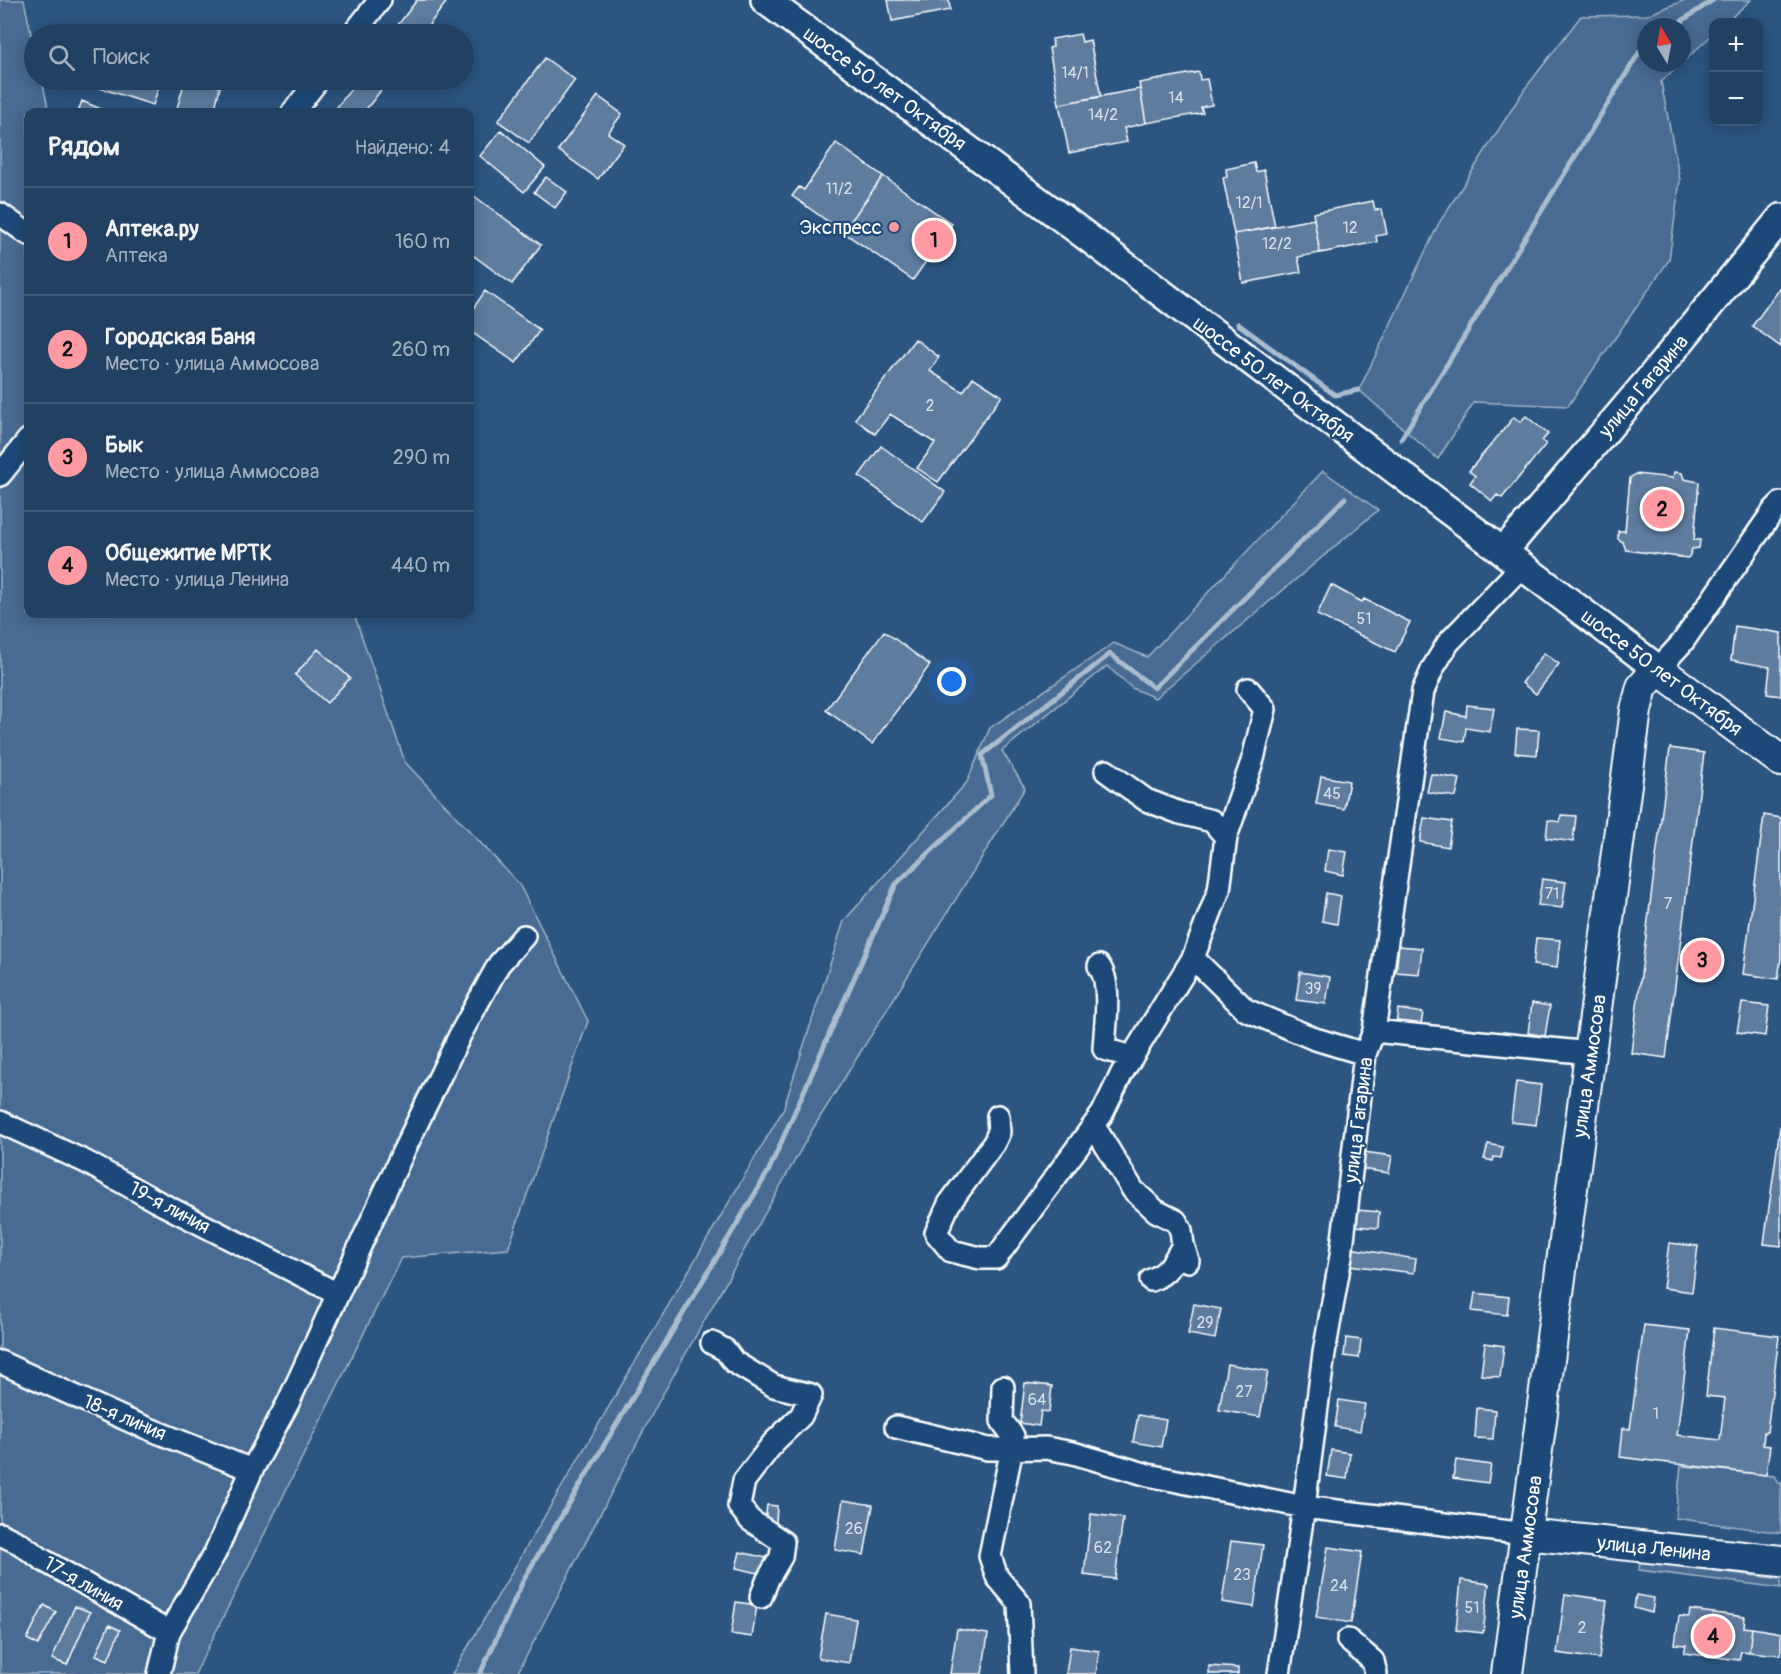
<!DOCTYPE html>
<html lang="ru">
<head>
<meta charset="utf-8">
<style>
	:root { --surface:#214062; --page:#2d4b6b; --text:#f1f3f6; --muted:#a2afbe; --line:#3e5977; --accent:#ff9aa2 }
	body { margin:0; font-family:Pangolin,sans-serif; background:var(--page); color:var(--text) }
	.controls { position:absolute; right:18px; top:18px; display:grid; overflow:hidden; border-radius:12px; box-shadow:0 3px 15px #0003 }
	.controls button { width:54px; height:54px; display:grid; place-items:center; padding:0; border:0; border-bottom:2px solid var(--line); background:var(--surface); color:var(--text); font:30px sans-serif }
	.compass { position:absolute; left:1637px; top:18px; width:54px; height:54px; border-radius:50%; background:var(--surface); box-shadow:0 3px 15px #0003; rotate:350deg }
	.you { position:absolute; left:952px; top:682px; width:21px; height:21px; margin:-15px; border:4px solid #fff; border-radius:50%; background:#1a73e8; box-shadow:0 0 0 9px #1a73e833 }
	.badge { display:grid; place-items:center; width:39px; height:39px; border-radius:50%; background:var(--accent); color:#111; font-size:20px; font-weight:700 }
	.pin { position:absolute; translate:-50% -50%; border:3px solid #fff; box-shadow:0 2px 6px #0006 }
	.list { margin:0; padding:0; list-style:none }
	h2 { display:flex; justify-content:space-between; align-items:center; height:78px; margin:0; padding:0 24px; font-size:26px }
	h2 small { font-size:20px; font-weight:400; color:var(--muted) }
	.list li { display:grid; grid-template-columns:39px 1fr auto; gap:18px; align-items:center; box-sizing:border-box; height:108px; padding:0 24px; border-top:2px solid var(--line) }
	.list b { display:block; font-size:22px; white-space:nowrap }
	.list p { margin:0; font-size:20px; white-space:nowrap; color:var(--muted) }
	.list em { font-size:20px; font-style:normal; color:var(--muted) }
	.icon { flex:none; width:33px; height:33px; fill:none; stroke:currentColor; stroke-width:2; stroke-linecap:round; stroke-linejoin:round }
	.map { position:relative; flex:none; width:1781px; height:1674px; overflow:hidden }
	.search { position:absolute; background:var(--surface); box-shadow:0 3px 15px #0003; left:24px; top:24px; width:450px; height:66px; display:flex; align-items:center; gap:15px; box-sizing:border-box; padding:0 21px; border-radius:33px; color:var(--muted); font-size:22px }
	.panel { position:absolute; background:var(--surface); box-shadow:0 3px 15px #0003; left:24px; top:108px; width:450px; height:510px; border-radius:12px }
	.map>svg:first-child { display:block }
</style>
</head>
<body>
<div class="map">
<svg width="1781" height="1674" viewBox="0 0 1781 1674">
	<rect width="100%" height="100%" fill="#2c5582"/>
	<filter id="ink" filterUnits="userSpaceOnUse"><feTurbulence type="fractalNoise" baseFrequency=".0167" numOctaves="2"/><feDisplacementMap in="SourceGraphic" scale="12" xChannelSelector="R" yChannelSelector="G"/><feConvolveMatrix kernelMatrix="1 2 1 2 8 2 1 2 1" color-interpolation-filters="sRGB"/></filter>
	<g filter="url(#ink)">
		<path fill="#486b92" stroke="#a4b5c8" stroke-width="1.5" d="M 0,0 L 24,0 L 34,48 L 34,80 L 42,80 L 49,112 L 28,112 L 28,614 L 354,614 L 405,762 L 519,884 L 588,1021 L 508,1249 L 401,1258 L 195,1674 L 0,1674 Z
			M 1685,0 L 1751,0 L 1726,22 L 1714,22 L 1713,34 L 1682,63 L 1682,27 L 1646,27 L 1646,63 L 1682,63 L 1661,82 L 1680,180 L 1669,260 L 1568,406 L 1474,402 L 1438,459 L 1359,390 L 1439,223 L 1524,90 L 1581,16 L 1647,15 Z
			M 1323,471 L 1378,510 L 1155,698 L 1132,688 L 1107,666 L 1002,751 L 1025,788 L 812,1130 L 659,1401 L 517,1674 L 452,1674 L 783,1110 L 844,921 L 967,782 L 990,728 L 1114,643 L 1147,657 Z
			M 1681,1466 L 1774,1476 L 1778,1483 L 1781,1483 L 1781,1533 L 1675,1518 Z
			M 1640,1562 L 1781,1579 L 1781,1588 L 1639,1570 Z"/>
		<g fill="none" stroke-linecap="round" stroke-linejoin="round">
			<path stroke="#acbcce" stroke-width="5" d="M 1673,27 L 1713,0
				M 1238,324 L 1335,395 L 1359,390
				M 1401,439 L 1642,48 L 1646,45
				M 480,1674 L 525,1577 L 768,1172 L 896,884 L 991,795 L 982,755 L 1110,654 L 1154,688 L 1345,498"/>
		</g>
		<path fill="#5e7c9f" stroke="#fff" stroke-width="1.5" d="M 417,0 L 448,0 L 422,34 L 391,34 Z
			M 888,0 L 949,0 L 950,10 L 892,21 Z
			M 1080,34 L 1082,42 L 1090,40 L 1101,97 L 1059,104 L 1049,48 L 1053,47 L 1052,39 Z
			M 545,58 L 575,80 L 529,143 L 498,121 Z
			M 1199,72 L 1200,80 L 1207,79 L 1212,105 L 1201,107 L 1203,113 L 1146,123 L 1139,83 Z
			M 75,80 L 161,80 L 153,105 Z
			M 185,80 L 194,80 L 220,87 L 214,112 L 176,112 Z
			M 358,80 L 389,80 L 364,112 L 333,112 Z
			M 1140,89 L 1146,123 L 1124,128 L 1127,142 L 1069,153 L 1059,104 Z
			M 598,96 L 622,114 L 608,133 L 624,144 L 598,179 L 558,150 Z
			M 82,101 L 103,110 L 102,112 L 78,112 Z
			M 501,130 L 545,167 L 524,192 L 480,156 Z
			M 836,143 L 883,176 L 843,232 L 792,196 L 799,187 L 804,190 Z
			M 1254,163 L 1256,172 L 1264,170 L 1275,227 L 1234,234 L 1223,178 L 1227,177 L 1226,169 Z
			M 883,176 L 952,224 L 913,280 L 843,232 Z
			M 546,177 L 567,192 L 555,208 L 534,192 Z
			M 470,193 L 541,245 L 512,284 L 470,253 Z
			M 1373,201 L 1375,210 L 1382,209 L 1387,234 L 1376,236 L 1377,242 L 1320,253 L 1313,213 Z
			M 1314,219 L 1320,253 L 1298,257 L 1301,272 L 1243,283 L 1234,234 Z
			M 1781,287 L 1781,347 L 1752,326 Z
			M 485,291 L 540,330 L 516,363 L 470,331 L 470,313 Z
			M 915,339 L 939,357 L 930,371 L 963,392 L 973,377 L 1002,396 L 938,482 L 917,468 L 935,443 L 890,414 L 875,434 L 855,419 Z
			M 1526,416 L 1548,434 L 1542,441 L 1546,444 L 1502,498 L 1497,495 L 1492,501 L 1470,483 L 1475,476 L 1469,471 L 1514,417 L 1520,422 Z
			M 881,446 L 945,492 L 923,522 L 859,476 Z
			M 1674,472 L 1682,473 L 1684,479 L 1699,482 L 1694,540 L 1700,540 L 1699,548 L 1692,549 L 1689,557 L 1687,558 L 1626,550 L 1623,542 L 1618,539 L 1618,531 L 1625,531 L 1630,478 L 1636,474 L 1673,478 Z
			M 1331,585 L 1362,602 L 1364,599 L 1410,622 L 1395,652 L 1317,615 Z
			M 1735,626 L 1781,633 L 1781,696 L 1767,694 L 1770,667 L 1731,660 Z
			M 884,631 L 930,665 L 872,744 L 826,710 Z
			M 318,649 L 350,678 L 327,703 L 295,675 Z
			M 1544,653 L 1559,664 L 1536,694 L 1522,683 Z
			M 1467,705 L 1494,708 L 1490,732 L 1466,728 L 1464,742 L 1441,738 L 1446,712 L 1466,716 Z
			M 1517,729 L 1539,730 L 1537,755 L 1515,753 Z
			M 1670,748 L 1704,753 L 1666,1058 L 1631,1053 Z
			M 1431,774 L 1460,779 L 1456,797 L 1427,792 Z
			M 1321,776 L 1349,781 L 1344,809 L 1316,804 Z
			M 1561,815 L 1576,816 L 1573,842 L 1546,838 L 1548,820 L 1560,822 Z
			M 1764,815 L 1781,818 L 1781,958 L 1778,979 L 1743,974 Z
			M 1424,818 L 1452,822 L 1448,847 L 1420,842 Z
			M 1328,849 L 1347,852 L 1343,875 L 1325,871 Z
			M 1542,879 L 1566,882 L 1562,908 L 1538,905 Z
			M 1326,893 L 1341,896 L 1337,924 L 1322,921 Z
			M 1536,938 L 1560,940 L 1557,968 L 1533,965 Z
			M 1399,946 L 1422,948 L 1419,974 L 1396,972 Z
			M 1300,972 L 1330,977 L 1326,1004 L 1296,1000 Z
			M 1532,1003 L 1550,1006 L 1545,1036 L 1528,1033 Z
			M 1742,1003 L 1769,1006 L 1765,1036 L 1737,1032 Z
			M 1398,1009 L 1423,1013 L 1420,1030 L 1396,1026 Z
			M 1516,1082 L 1541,1085 L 1536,1125 L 1511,1122 Z
			M 1780,1127 L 1781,1128 L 1781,1246 L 1764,1244 Z
			M 1488,1144 L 1503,1147 L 1501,1158 L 1494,1157 L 1493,1161 L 1484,1159 Z
			M 1364,1152 L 1392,1156 L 1389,1173 L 1361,1169 Z
			M 1357,1210 L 1379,1212 L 1378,1228 L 1356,1226 Z
			M 1669,1243 L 1698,1246 L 1692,1292 L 1663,1288 Z
			M 1344,1247 L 1416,1259 L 1414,1273 L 1341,1264 Z
			M 1475,1293 L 1509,1297 L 1507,1315 L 1472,1311 Z
			M 1194,1304 L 1221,1309 L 1215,1339 L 1188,1334 Z
			M 1644,1325 L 1690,1330 L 1677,1435 L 1720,1440 L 1725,1398 L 1706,1396 L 1714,1328 L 1779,1336 L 1767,1432 L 1764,1432 L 1763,1445 L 1770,1446 L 1766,1475 L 1620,1457 L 1623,1428 L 1630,1429 Z
			M 1346,1338 L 1361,1340 L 1359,1358 L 1344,1356 Z
			M 1485,1343 L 1504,1346 L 1500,1377 L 1481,1375 Z
			M 1227,1364 L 1268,1371 L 1260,1417 L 1219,1410 Z
			M 1025,1383 L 1052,1386 L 1049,1412 L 1041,1411 L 1039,1426 L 1020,1423 Z
			M 1339,1400 L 1365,1404 L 1360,1431 L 1335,1427 Z
			M 1477,1408 L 1495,1410 L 1493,1439 L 1475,1438 Z
			M 1138,1415 L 1166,1420 L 1161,1447 L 1133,1442 Z
			M 1331,1450 L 1350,1453 L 1347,1479 L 1327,1476 Z
			M 1456,1460 L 1491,1465 L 1488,1483 L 1453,1478 Z
			M 843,1500 L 873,1505 L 864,1555 L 835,1550 Z
			M 767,1505 L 777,1506 L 776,1523 L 765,1522 Z
			M 1091,1514 L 1123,1518 L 1115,1579 L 1084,1575 Z
			M 1231,1541 L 1263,1545 L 1254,1607 L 1222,1602 Z
			M 1328,1547 L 1362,1552 L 1351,1623 L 1316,1617 Z
			M 740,1552 L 767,1558 L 763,1574 L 736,1568 Z
			M 1461,1580 L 1489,1584 L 1483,1633 L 1456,1630 Z
			M 1565,1594 L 1607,1600 L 1599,1659 L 1557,1653 Z
			M 1636,1595 L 1654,1598 L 1652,1613 L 1634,1608 Z
			M 736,1602 L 757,1605 L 752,1637 L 731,1634 Z
			M 44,1605 L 56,1612 L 38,1645 L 27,1639 Z
			M 75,1606 L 90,1612 L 67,1665 L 52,1659 Z
			M 1690,1610 L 1745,1617 L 1744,1627 L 1752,1628 L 1749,1652 L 1741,1651 L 1739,1660 L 1684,1653 L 1686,1645 L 1675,1644 L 1679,1616 L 1689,1617 Z
			M 826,1614 L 856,1619 L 849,1663 L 818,1658 Z
			M 109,1625 L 120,1630 L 108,1660 L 96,1655 Z
			M 1752,1628 L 1781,1633 L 1781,1655 L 1749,1652 Z
			M 957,1629 L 988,1634 L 982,1674 L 950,1674 Z
			M 1070,1647 L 1099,1651 L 1096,1674 L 1066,1674 Z
			M 1209,1666 L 1238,1668 L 1238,1674 L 1209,1674 Z"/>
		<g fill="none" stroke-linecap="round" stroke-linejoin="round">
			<defs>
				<path id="minor" d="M 353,34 L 380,0
					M 293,112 L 318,80
					M 0,214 L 28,234
					M 0,475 L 28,440
					M 1658,669 L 1682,643 L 1774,510 L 1781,503
					M 1106,771 L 1146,800 L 1180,813 L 1212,821 L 1226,837
					M 1193,958 L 1246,1010 L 1315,1039 L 1365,1054
					M 1099,966 C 1112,983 1105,1027 1104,1049 L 1132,1057
					M 1374,1031 L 1590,1053
					M 998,1116 L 999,1132 L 994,1143 L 949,1204 L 936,1233 L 951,1251 L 980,1258 L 996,1258 L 1102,1114 L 1122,1073 L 1193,958 L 1219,890 L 1226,837 L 1253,759 L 1265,709 L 1248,689
					M 0,1122 L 86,1162 L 156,1201 L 338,1294
					M 1094,1126 L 1133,1190 L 1156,1211 L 1176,1221 L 1181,1230 L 1183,1245 L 1188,1261
					M 1151,1280 C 1168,1274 1175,1260 1183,1245
					M 712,1343 L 725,1350 L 734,1362 L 774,1386 L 811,1395 L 801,1416 L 774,1442 L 744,1481 L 739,1506 L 750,1520 L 783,1542 L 781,1557 L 768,1579 L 761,1597
					M 0,1362 L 132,1422 L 252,1470
					M 1003,1387 L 1002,1421 L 1013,1436 L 1012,1448 L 990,1556 L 997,1577 L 1019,1603 L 1022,1674
					M 896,1427 L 988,1449 L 1046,1448 L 1073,1453 L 1148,1475 L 1304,1507 L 1526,1534
					M 0,1534 L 19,1543 L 43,1560 L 169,1632
					M 1348,1640 L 1373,1661 L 1376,1674
					M 159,1674 L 169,1632 L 215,1553 L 252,1470 L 288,1403 L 404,1150 L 461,1033 L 499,964 L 524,936
					M 1279,1674 L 1304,1507 L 1324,1353 L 1341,1256 L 1365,1054 L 1374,1031 L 1423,691 L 1433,668 L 1448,643 L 1522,566"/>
				<path id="tertiary" d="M 765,0 L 1074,227 L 1658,669
					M 1503,552 L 1647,382 L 1781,218"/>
				<path id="secondary" d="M 1526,1534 L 1781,1561
					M 1507,1674 L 1636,710 L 1642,687 L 1658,669 L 1781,761"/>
			</defs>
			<use href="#minor" stroke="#fff" stroke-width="26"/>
			<use href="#tertiary" stroke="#fff" stroke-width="32"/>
			<use href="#secondary" stroke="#fff" stroke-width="34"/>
			<use href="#minor" stroke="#1f4a7a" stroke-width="21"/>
			<use href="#tertiary" stroke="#1f4a7a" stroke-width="27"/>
			<use href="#secondary" stroke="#1f4a7a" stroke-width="30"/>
		</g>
	</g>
	<circle fill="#ff9aa2" stroke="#1f4a7a" stroke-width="2" cx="894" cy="227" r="6"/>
	<g text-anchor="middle" stroke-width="4.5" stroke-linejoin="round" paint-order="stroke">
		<g font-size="16" fill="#d7dee7">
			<text x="1075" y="78">14/1</text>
			<text x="1176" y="103">14</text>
			<text x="1103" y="120">14/2</text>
			<text x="839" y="194">11/2</text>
			<text x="1249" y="208">12/1</text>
			<text x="1350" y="233">12</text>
			<text x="1277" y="249">12/2</text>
			<text x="930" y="411">2</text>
			<text x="1364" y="624">51</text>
			<text x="1332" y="799">45</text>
			<text x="1552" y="899">71</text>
			<text x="1668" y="909">7</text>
			<text x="1313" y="994">39</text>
			<text x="1205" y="1328">29</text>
			<text x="1244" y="1397">27</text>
			<text x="1037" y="1405">64</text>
			<text x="1656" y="1419">1</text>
			<text x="854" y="1534">26</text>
			<text x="1103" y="1553">62</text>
			<text x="1242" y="1580">23</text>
			<text x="1339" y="1591">24</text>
			<text x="1472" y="1613">51</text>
			<text x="1582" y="1633">2</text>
		</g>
		<g font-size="20" fill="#fff" stroke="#1f4a7a">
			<text transform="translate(885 88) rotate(36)" y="7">шоссе 50 лет Октября</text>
			<text transform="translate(1274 379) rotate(37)" y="7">шоссе 50 лет Октября</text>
			<text transform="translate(1643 386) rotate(-50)" y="7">улица Гагарина</text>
			<text transform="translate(1662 672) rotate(37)" y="7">шоссе 50 лет Октября</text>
			<text transform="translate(1589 1066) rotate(-82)" y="7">улица Аммосова</text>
			<text transform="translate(1358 1120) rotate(-83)" y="7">улица Гагарина</text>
			<text transform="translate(170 1207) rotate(28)" y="7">19-я линия</text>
			<text transform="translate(125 1417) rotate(23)" y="7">18-я линия</text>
			<text transform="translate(1525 1547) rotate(-82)" y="7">улица Аммосова</text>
			<text transform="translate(1654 1548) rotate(6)" y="7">улица Ленина</text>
			<text transform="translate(84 1583) rotate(30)" y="7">17-я линия</text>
		</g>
		<g font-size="20" fill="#fff" stroke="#1f4a7a" text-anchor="end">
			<text x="882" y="234">Экспресс</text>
		</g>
	</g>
</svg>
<div class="controls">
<button>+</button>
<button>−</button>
</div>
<svg class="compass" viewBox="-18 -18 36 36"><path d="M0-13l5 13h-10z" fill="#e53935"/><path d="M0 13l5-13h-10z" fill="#a2afbe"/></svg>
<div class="you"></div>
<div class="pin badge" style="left:934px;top:240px">1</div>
<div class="pin badge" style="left:1662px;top:509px">2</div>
<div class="pin badge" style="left:1702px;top:960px">3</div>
<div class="pin badge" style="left:1713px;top:1636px">4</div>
<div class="search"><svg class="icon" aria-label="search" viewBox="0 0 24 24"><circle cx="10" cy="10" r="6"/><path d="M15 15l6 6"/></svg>Поиск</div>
<section class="panel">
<h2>Рядом<small>Найдено: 4</small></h2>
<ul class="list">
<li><span class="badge">1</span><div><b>Аптека.ру</b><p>Аптека</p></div><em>160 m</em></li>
<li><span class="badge">2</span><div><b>Городская Баня</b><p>Место · улица Аммосова</p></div><em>260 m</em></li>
<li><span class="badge">3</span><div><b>Бык</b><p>Место · улица Аммосова</p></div><em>290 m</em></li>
<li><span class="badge">4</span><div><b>Общежитие МРТК</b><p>Место · улица Ленина</p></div><em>440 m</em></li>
</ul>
</section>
</div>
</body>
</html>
